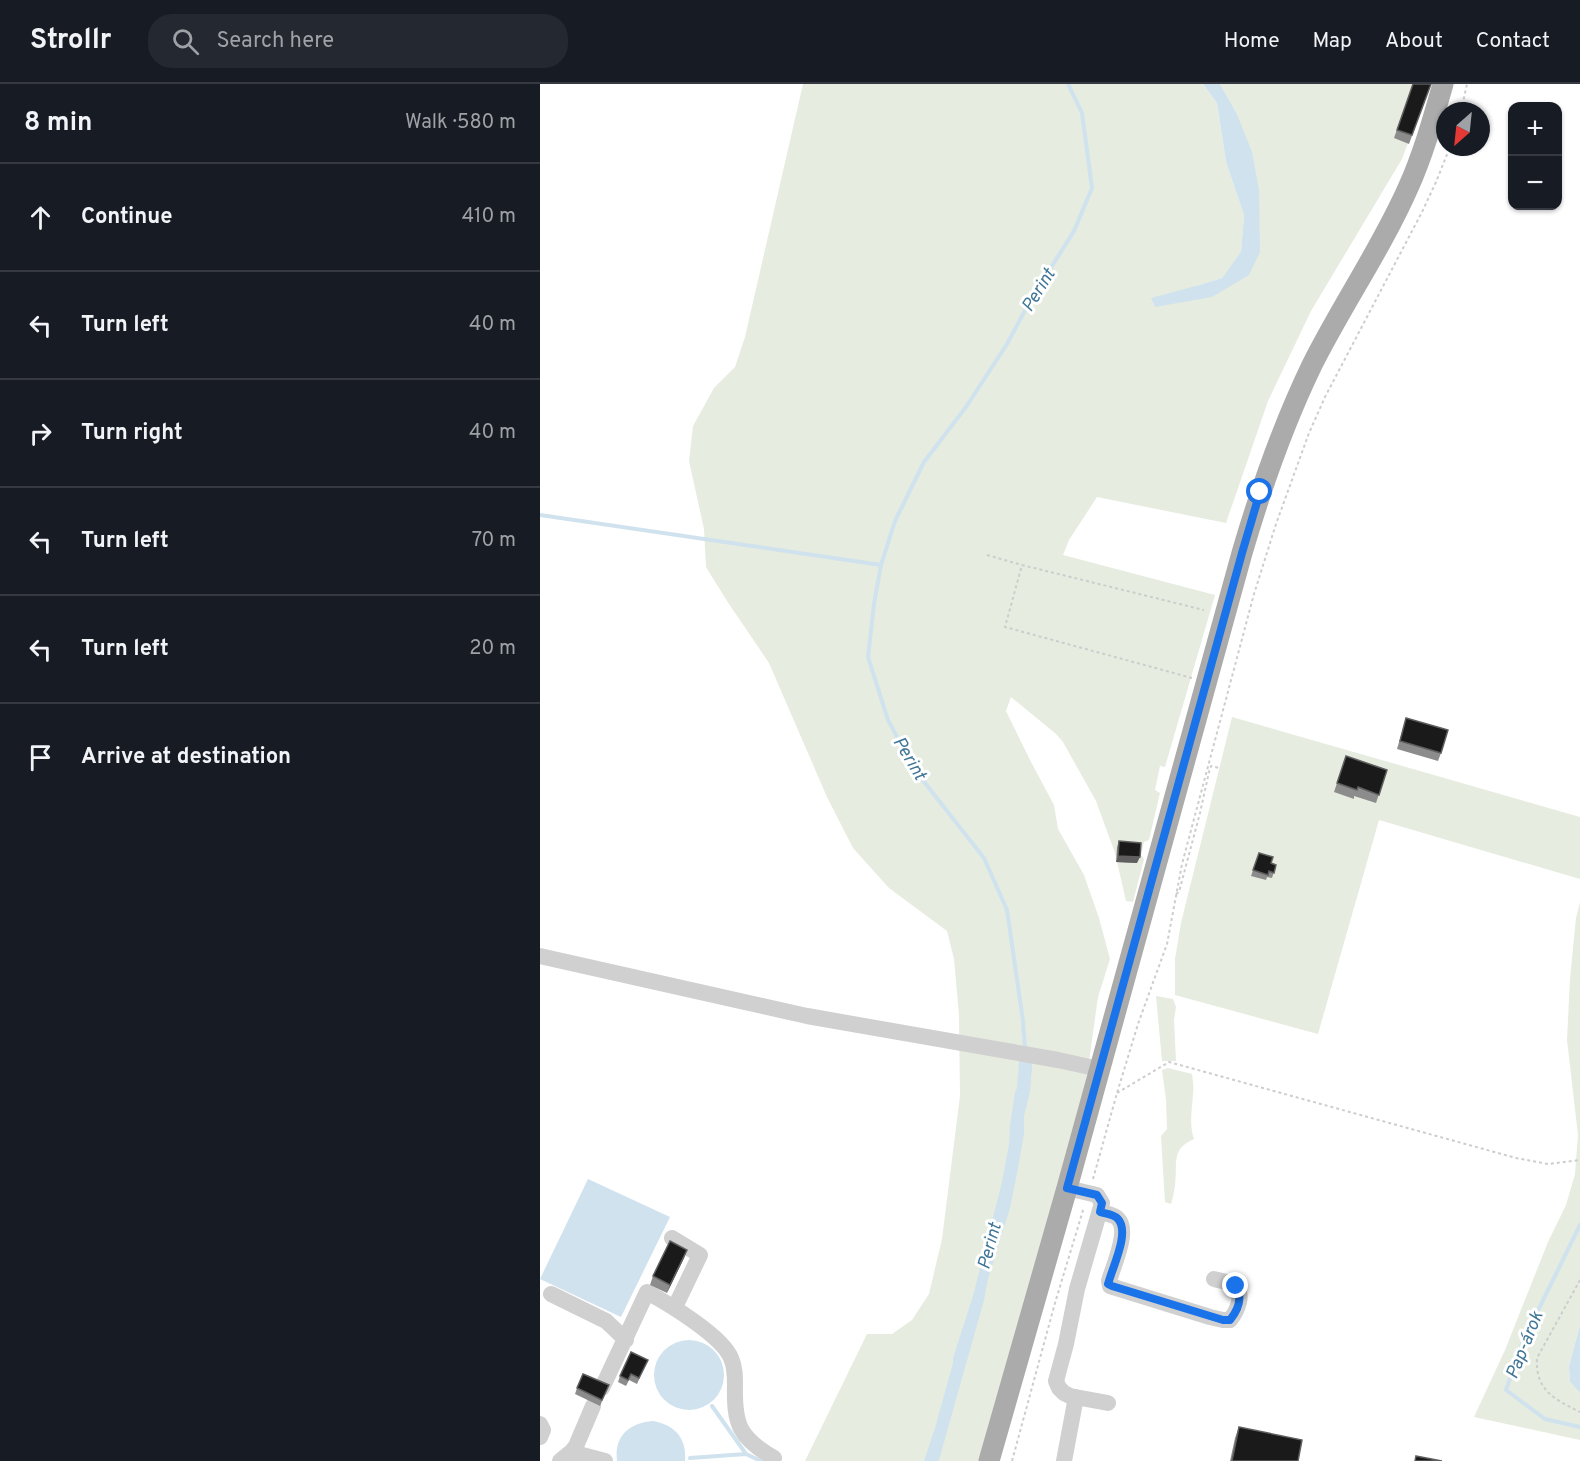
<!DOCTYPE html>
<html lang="en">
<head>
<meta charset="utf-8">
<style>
	:root { --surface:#171b24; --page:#242831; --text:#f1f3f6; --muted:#9ea1a6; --line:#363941 }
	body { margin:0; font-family:Overpass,sans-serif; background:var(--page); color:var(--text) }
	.controls { position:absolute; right:18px; top:18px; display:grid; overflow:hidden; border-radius:12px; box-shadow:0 2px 4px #0004 }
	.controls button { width:54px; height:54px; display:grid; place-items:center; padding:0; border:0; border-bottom:2px solid var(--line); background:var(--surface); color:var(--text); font:30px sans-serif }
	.compass { position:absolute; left:896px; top:18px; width:54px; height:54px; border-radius:50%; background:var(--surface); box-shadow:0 2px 4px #0004; rotate:207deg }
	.stop { position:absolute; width:18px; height:18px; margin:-14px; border:4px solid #1a73e8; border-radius:50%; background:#fff }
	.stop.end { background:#1a73e8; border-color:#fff; box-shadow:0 2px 6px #0008 }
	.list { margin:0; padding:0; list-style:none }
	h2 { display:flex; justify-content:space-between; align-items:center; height:78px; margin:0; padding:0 24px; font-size:26px }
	h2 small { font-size:20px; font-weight:400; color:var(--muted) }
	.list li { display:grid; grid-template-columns:39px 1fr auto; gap:18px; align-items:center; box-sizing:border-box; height:108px; padding:0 24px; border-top:2px solid var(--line) }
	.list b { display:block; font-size:22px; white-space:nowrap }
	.list em { font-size:20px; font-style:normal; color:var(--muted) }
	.icon { flex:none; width:33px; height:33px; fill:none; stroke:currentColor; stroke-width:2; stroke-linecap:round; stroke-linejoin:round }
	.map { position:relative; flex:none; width:1040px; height:1377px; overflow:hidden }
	header { display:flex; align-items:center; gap:36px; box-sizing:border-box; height:84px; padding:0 30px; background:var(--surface); border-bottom:2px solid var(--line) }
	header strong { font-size:28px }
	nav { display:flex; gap:33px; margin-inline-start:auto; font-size:21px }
	.search { width:420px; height:54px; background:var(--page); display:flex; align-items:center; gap:15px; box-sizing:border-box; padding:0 21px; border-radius:24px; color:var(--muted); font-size:22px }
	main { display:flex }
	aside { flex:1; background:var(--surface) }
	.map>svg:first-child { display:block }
</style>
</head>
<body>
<header>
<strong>Strollr</strong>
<div class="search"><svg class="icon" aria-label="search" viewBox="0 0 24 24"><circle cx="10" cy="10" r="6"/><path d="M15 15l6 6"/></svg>Search here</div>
<nav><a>Home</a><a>Map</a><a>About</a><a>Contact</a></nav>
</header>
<main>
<aside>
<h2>8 min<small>Walk · 580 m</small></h2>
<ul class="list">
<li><svg class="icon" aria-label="ahead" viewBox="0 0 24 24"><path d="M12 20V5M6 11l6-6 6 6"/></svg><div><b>Continue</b></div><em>410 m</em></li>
<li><svg class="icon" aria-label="left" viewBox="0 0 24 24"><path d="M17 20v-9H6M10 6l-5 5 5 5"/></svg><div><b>Turn left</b></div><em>40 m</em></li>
<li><svg class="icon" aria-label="right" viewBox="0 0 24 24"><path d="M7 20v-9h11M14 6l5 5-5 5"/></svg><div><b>Turn right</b></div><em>40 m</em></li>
<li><svg class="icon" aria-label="left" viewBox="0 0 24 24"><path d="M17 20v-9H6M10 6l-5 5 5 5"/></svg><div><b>Turn left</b></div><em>70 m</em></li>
<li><svg class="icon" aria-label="left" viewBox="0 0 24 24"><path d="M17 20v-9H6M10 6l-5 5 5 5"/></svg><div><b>Turn left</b></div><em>20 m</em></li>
<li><svg class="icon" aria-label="arrive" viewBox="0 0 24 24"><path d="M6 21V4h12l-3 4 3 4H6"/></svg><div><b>Arrive at destination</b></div></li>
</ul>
</aside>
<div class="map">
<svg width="1040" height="1377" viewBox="0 0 1040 1377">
	<rect width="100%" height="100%" fill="#fff"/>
	<path fill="#e6ecdf" d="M 263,0 L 663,0 L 677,19 L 686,78 L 704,131 L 701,169 L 682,194 L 656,202 L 672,212 L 720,168 L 696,28 L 680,0 L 890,0 L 862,75 L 771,227 L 728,317 L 686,439 L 557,413 L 529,456 L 523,471 L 675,511 L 625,683 L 620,682 L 615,706 L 620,709 L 609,756 L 604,758 L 601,771 L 604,775 L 593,818 L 586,817 L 575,769 L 556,717 L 523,658 L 516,650 L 471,613 L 466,627 L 491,678 L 514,721 L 518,745 L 544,791 L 559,834 L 570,875 L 558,913 L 544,1013 L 441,1377 L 265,1377 L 327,1250 L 352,1250 L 372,1236 L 389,1210 L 402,1155 L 420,1012 L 419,931 L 414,875 L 407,847 L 349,804 L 313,764 L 287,713 L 229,579 L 187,517 L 166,483 L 164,445 L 149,377 L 153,342 L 174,304 L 195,283 L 205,253 Z
		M 692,633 L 1040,733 L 1040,795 L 839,736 L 778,950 L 635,911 L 635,875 L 641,839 Z
		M 1040,818 L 1040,1241 L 1029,1282 L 1030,1298 L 1040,1309 L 1040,1356 L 934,1333 L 965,1266 L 1008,1158 L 1026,1121 L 1035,1090 L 1038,1051 L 1027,956 L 1030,895 L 1036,834 Z
		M 616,912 L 633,915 L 636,923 L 634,936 L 636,977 L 622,977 Z
		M 628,984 L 652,990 C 653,997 654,1004 653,1010 C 652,1026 649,1041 654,1055 C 630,1065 638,1080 635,1101 C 634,1107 633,1114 631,1120 L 625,1118 L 621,1052 L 627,1045 L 626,1016 L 622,986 Z"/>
	<path fill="#cfe2ee" d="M 663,0 L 680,0 L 696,28 L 712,68 L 719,106 L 720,168 L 709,191 L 672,213 L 615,223 L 611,214 L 656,202 L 682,194 L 701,168 L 704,131 L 686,78 L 677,19 Z
		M 480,965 L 492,968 L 492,983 L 490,1008 L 484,1032 L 484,1050 L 478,1084 L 470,1124 L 448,1195 L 444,1216 L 399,1376 L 398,1377 L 384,1377 L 395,1344 L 413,1279 L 413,1274 L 433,1212 L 461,1102 L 469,1061 L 470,1041 L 475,1008 L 477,1004 Z
		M 48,1095 L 130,1133 L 81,1233 L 0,1195 Z
		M 1040,1241 L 1040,1309 L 1030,1298 L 1029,1282 Z
		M114 1291a35 35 0 1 1 70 0a35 35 0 1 1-70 0Z
		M 113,1337 C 135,1341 147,1354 145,1377 L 77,1377 C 74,1352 89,1339 113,1337 Z"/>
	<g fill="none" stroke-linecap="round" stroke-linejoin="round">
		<path stroke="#cfe2ee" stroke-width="4" d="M 0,431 L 341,481
			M 485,965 L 483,937 L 467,826 L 444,774 L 374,685 L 348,636 L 328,573 L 334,520 L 341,481 L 355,437 L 384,378 L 426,323 L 467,260 L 490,217 L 534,147 L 552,104 L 542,29 L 528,0
			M 1040,1141 L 983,1257 L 966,1306 L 1005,1335 L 1040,1343
			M 172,1322 L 206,1370 L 221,1377
			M 150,1374 L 206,1370"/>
		<path stroke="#cdcdcd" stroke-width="2" stroke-dasharray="3 3" stroke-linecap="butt" d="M 921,27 L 927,0
			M 447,471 L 482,481
			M 652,594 L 465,543 L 482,481 L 664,526
			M 636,810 L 639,808 L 660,729 L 669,688 L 671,682 L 679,684
			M 577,1009 L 629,978 L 976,1074 L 1008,1080 L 1040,1076
			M 553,1095 L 577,1009 L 598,940 L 627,860 L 642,780 L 714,510 L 736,440 L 769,349 L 785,313 L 882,128 L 896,98 L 910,63
			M 1040,1196 L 997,1274 C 995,1306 1014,1315 1040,1328
			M 472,1377 L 515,1219 L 544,1123"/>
		<path stroke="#d0d0d0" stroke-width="16" d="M 0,872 L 267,932 L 518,976 L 559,985
			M 527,1104 L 557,1111 L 562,1119 L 537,1205 L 526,1260 L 516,1297 L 519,1304 L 524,1309 L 530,1312 L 568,1319
			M 560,1128 C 566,1130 574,1130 578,1135 C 590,1147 573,1182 569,1197 L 570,1202 L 670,1233 L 683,1236 L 690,1236 C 697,1227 706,1209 693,1201 C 688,1197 680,1197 674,1195
			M 132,1154 L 160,1171 L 135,1223
			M 11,1210 L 66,1237 L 86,1256
			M 62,1304 L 107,1208 C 129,1220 182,1252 191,1274 C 195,1283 195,1292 195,1301 C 194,1340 199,1354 234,1374
			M 0,1340 L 3,1346 L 0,1353
			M 31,1368 L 65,1377
			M 20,1377 L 31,1368 L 36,1362 L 53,1322
			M 524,1377 L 536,1313"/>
		<path stroke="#ababab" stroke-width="21" d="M 449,1377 L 527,1104 L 702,469 C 721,404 743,341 772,281 C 802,221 841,165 868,104 C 883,71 893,35 903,0"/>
	</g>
	<path fill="#8c8c8c" d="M 873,0 L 891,0 L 869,60 L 854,54 Z
		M 866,634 L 901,669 L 898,677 L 857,665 Z
		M 806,672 L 847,686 L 836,719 L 814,712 L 814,715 L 794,708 Z
		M 579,757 L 597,779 L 576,778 L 577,763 Z
		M 719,769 L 731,779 L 736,781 L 732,794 L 727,793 L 726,796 L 711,792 Z
		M 147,1166 L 144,1174 L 127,1209 L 110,1201 L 113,1192 Z
		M 108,1276 L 97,1300 L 89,1296 L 86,1302 L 78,1298 L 80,1292 Z
		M 69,1301 L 60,1322 L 35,1310 L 37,1304 Z
		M 699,1343 L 758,1377 L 690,1377 L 695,1354 Z"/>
	<path fill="#5f5f5f" d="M 578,772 L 600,773 L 597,779 L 576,778 Z
		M 147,1166 L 144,1174 L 127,1209 L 130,1201 Z"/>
	<path fill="#1a1a1a" stroke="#5f5f5f" stroke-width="1.5" d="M 873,0 L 891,0 L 872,51 L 857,46 Z
		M 866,634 L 908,646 L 901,669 L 860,657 Z
		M 806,672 L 847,686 L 839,711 L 818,703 L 817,706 L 797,699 Z
		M 579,757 L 601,759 L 600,773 L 578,772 Z
		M 719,769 L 733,773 L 731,779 L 736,781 L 734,789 L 729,787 L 728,791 L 713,786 Z
		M 130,1157 L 147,1166 L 130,1201 L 113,1192 Z
		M 91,1268 L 108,1276 L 99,1294 L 91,1290 L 88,1296 L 80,1292 Z
		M 43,1290 L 69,1301 L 62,1316 L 37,1304 Z
		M 699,1343 L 762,1356 L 758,1377 L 692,1377 Z
		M 876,1372 L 902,1377 L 875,1377 Z"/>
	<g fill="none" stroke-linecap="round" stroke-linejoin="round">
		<path stroke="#1a73e8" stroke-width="8" d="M 696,1202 C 703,1214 698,1226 690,1236 L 683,1236 L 572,1202 L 568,1200 L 569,1197 C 573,1182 590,1148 578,1135 C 574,1130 566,1130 560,1128 L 562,1119 L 557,1111 L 527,1104 L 702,469 L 720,408"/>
	</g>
	<g text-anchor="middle" stroke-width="6" stroke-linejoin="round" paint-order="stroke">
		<g font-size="18" font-style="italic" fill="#3f7597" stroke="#fff">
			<text transform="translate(498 206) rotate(-58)" y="6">Perint</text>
			<text transform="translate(370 674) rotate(59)" y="6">Perint</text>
			<text transform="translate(449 1162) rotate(-75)" y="6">Perint</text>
			<text transform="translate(984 1261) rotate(-68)" y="6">Pap-árok</text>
		</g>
	</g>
</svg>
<div class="controls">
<button>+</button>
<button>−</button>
</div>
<svg class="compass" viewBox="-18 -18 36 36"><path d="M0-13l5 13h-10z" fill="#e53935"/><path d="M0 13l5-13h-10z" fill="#9ea1a6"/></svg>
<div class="stop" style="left:720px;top:408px"></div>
<div class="stop end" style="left:696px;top:1202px"></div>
</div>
</main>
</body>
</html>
